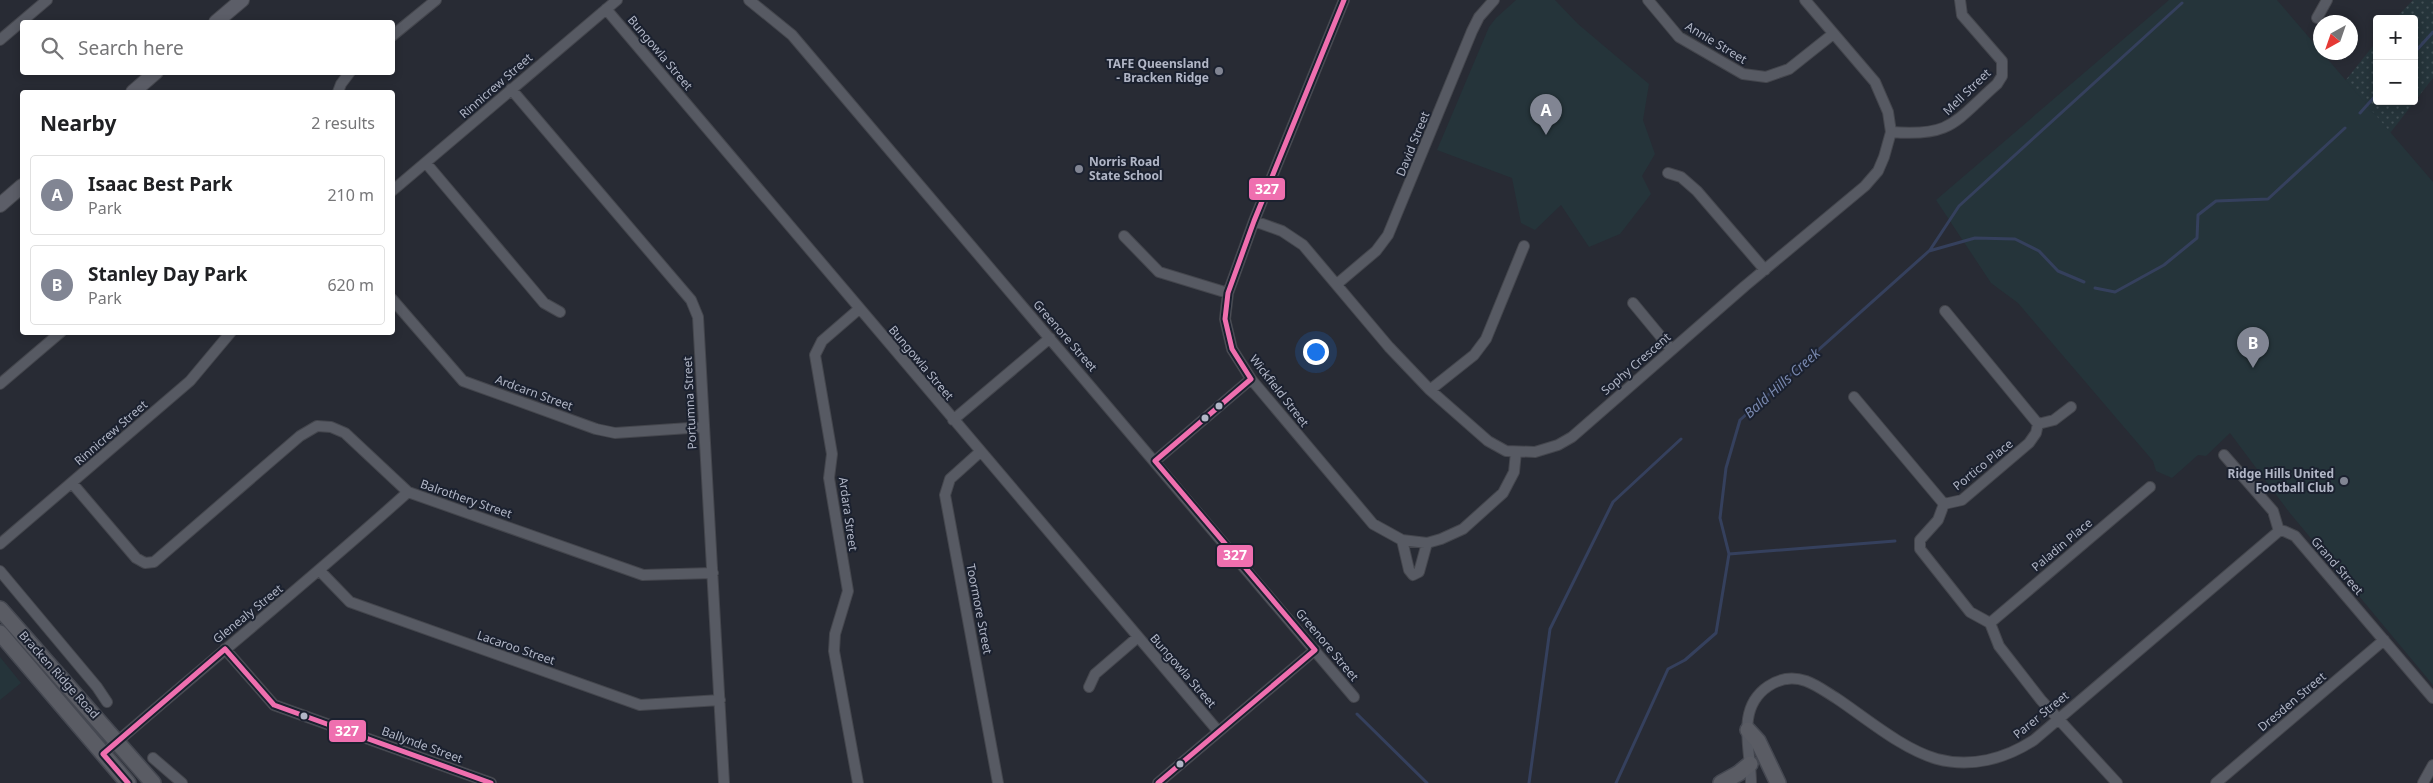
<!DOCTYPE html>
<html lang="en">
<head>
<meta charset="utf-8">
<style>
	:root { --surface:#fff; --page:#f6f6f6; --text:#202124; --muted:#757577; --line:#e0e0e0; --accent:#818593 }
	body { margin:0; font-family:"Noto Sans",sans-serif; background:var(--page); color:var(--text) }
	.controls { position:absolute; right:15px; top:15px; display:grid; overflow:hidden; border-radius:5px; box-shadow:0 2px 8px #0003 }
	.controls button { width:45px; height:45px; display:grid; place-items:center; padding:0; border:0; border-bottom:1px solid var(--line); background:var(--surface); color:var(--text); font:25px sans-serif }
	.compass { position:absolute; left:2313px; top:15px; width:45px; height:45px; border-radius:50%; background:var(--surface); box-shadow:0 2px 8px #0003; rotate:220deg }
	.you { position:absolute; left:1315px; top:351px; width:18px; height:18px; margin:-12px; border:4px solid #fff; border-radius:50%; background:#1a73e8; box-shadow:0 0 0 8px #1a73e833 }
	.badge { display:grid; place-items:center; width:32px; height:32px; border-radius:50%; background:var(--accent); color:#fff; font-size:16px; font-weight:700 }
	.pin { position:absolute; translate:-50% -41px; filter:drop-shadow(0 1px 2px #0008) }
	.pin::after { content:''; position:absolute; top:26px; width:18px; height:15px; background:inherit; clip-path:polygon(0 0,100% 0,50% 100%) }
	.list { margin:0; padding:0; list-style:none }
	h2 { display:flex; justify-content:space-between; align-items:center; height:65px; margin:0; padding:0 20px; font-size:21px }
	h2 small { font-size:16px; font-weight:400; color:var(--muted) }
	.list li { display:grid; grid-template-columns:32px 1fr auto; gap:15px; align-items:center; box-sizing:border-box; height:80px; margin:0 10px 10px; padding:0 10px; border:1px solid var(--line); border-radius:5px }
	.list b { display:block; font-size:19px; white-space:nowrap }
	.list p { margin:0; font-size:16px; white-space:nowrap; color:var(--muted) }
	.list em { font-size:16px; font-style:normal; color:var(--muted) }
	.icon { flex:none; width:28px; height:28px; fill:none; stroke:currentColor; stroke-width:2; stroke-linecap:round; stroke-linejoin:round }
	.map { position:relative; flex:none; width:2433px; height:783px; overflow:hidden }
	.search { position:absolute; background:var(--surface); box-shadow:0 2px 8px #0003; left:20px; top:20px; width:375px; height:55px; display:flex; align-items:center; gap:12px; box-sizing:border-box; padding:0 18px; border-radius:5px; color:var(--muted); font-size:19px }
	.panel { position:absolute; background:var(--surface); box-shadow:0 2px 8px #0003; left:20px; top:90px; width:375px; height:245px; border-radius:5px }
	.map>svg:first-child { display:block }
</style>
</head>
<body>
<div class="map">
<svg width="2433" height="783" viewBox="0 0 2433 783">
	<defs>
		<pattern id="grass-dots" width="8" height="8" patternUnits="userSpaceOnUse" patternTransform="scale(1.25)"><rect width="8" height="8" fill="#25343a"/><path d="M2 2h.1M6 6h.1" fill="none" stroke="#424f55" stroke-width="1.8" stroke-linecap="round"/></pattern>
	</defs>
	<rect width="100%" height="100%" fill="#282b34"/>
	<path fill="url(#grass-dots)" d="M 2413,0 L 2433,0 L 2433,78 L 2390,133 L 2345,81 L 2377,41 L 2377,101 L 2414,101 L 2414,19 L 2395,19 Z"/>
	<path fill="#25343a" d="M 1516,0 L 1555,0 L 1578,24 L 1649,84 L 1643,120 L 1655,154 L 1642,176 L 1651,194 L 1620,234 L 1589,247 L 1561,205 L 1535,230 L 1521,223 L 1512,178 L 1437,150 L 1489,27 L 1496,18 Z
		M 2169,0 L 2277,0 L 2433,182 L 2433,685 L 2289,512 L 2230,433 L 2206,456 L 2198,455 L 2172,478 L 2156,471 L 2153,461 L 2018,303 L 1991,283 L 1936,200 Z
		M 0,657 L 21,683 L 0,700 Z"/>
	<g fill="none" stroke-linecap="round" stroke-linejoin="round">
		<path stroke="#35405d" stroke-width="3" d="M 2414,53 L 2433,32
			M 2360,113 L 2377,94
			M 1930,250 L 1959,206 L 2182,3
			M 2095,288 L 2115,292 L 2164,265 L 2197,238 L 2198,215 L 2216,201 L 2268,199 L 2345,128
			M 1729,554 L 1895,541
			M 1357,714 L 1427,783
			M 1529,783 L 1550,629 L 1613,502 L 1681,439
			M 1616,783 L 1668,669 L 1685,660 L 1716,633 L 1729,554 L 1720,518 L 1726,468 L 1740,420 L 1929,251 L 1975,238 L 2015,239 L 2039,251 L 2058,271 L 2084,282"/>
		<defs>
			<path id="street" d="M 749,0 L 792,35 L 1354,697
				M 1344,0 L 1254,221 L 1228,293 L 1225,319 L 1232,349 L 1251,379 L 1373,524 L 1402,540 L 1427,543 L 1441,539 L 1463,529 L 1503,493 L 1514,472 L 1516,452
				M 1648,0 L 1679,37 L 1743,74 L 1766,77 L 1789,69 L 1833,34
				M 606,9 L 1218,731
				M 2317,18 L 2327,0
				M 392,36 L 436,0
				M 0,40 L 47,0
				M 511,89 L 691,300 L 698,317 L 724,783
				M 338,92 L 341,84 L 350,72
				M 1891,132 C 1952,137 1954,122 1997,84 L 2002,76 L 2002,61 L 1962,15 L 1960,0
				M 426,163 L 544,303 L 560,312
				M 1668,173 L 1681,177 L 1697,191 L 1765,270
				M 392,191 L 617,0
				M 1254,221 L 1282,231 L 1303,245 L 1389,347 L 1430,390 L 1488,441 L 1506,451 L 1535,452 L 1558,445 L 1572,437 L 1745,286 L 1865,186 L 1878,171 L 1884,157 L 1891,132 L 1888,112 L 1875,82 L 1805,0
				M 1124,236 L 1159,272 L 1228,293
				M 1337,284 L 1376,251 L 1388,235 L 1472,31 L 1479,17 L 1494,0
				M 392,299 L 463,381 L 596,429 L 615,433 L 704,427
				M 1633,303 L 1671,349
				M 1945,311 L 2038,424
				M 0,384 L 61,332
				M 1430,390 L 1474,355 L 1486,339 L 1524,246
				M 1854,397 L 1944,504
				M 2071,407 L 2054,420 L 2038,424 L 2036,433 L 2029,443 L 1962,500 L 1944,504 L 1938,520 L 1920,540 L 1920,549 L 1970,612 L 1990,623 L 1999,646 L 2041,700 L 2117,783
				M 953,420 L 1050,338
				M 980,452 L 950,479 L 945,495 L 998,783
				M 2224,455 L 2273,511 L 2279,531 L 2284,531 L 2295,536 L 2433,698
				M 1155,461 L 1251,379
				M 72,483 L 136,558 L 145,563 L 154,562 L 300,436 L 317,426 L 331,427 L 345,433 L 408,492 L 643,575 L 713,573
				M 1402,540 L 1409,570 L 1413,575 L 1419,572 L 1427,543
				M 0,544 L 190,381 L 231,332
				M 0,571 L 97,687 L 107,702
				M 320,571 L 350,602 L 640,705 L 720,700
				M 1990,623 L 2150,487
				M 225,649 L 274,705 L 491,783
				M 1089,687 L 1095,674 L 1138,637
				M 103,754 C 204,666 308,582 408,492
				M 153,758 L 182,783
				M 858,783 L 834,651 L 835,634 L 848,591 L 829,478 L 832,454 L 815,355 L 822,341 L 859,309
				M 1158,783 L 1315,650
				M 1751,783 C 1751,762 1745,739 1748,719 C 1752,691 1779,672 1806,681 C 1817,685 1826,692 1836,698 C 1866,718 1902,749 1937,759 C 1971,768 2005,759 2034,740 L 2279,531
				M 2216,783 L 2384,640
				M 2423,783 L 2433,765"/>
			<path id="secondary" d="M 216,22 L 242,0
				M 133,92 L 156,72
				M 0,205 L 22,186"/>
			<path id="primary" d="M 0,609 L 153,783
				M 0,633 L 128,783
				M 1748,730 L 1758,741 L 1778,783
				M 1721,783 L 1739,773 L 1750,764"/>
		</defs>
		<use href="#street" stroke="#44464d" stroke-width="12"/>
		<use href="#secondary" stroke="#44464d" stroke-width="16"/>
		<use href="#primary" stroke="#454851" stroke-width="18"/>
		<use href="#street" stroke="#575a63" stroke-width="10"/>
		<use href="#secondary" stroke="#5c5e68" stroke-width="14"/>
		<use href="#primary" stroke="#5a5c64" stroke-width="15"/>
		<defs>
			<path id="bus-1" d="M 1251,379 L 1232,349 L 1225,319 L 1228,293 L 1254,221 L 1344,0
				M 1155,461 L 1315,650
				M 1155,461 L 1251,379
				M 225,649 L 274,705 L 491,783
				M 128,783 L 103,754 L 225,649
				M 1158,783 L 1315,650"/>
		</defs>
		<use href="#bus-1" stroke="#1b212f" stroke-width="9"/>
		<use href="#bus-1" stroke="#ef6faf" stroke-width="5"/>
	</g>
	<g fill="#818593" stroke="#1b212f" stroke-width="2">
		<circle cx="1219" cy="71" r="5"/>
		<circle cx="1079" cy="169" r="5"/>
		<circle cx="2344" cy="481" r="5"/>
	</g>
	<g fill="#b1b6c6" stroke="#1b212f" stroke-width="2">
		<circle cx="1219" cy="406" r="4.5"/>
		<circle cx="1205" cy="418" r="4.5"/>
		<circle cx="304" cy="716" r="4.5"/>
		<circle cx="1180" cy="764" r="4.5"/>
	</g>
	<g text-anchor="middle" stroke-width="4" stroke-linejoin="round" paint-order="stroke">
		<g font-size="12" fill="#b1b6c6" stroke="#1b212f">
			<text transform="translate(1716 43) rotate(31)" y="4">Annie Street</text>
			<text transform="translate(660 53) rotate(50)" y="4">Bungowla Street</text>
			<text transform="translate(496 86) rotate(-41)" y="4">Rinnicrew Street</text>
			<text transform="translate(1967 92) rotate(-44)" y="4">Mell Street</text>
			<text transform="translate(1413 144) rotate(-68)" y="4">David Street</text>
			<text transform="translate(1065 336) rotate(49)" y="4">Greenore Street</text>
			<text transform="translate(921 363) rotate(50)" y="4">Bungowla Street</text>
			<text transform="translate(1636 364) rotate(-41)" y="4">Sophy Crescent</text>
			<text transform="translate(1279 391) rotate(52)" y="4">Wickfield Street</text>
			<text transform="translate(534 393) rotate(20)" y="4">Ardcarn Street</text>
			<text transform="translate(690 403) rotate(-93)" y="4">Portumna Street</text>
			<text transform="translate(111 433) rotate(-41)" y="4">Rinnicrew Street</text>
			<text transform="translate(1983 465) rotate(-39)" y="4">Portico Place</text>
			<text transform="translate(466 499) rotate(19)" y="4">Balrothery Street</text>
			<text transform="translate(848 514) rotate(82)" y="4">Ardara Street</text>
			<text transform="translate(2062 545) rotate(-40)" y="4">Paladin Place</text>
			<text transform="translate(2337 566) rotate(49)" y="4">Grand Street</text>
			<text transform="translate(979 609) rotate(79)" y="4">Toormore Street</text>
			<text transform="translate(248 614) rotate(-39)" y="4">Glenealy Street</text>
			<text transform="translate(1327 645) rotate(50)" y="4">Greenore Street</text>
			<text transform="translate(516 648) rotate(19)" y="4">Lacaroo Street</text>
			<text transform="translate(1183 671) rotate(49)" y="4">Bungowla Street</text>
			<text transform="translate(59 675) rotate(48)" y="4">Bracken Ridge Road</text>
			<text transform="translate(2292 702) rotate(-40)" y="4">Dresden Street</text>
			<text transform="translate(2041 715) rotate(-39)" y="4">Parer Street</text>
			<text transform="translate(422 745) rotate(20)" y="4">Ballynde Street</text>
		</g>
		<g font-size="12" font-weight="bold" fill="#b1b6c6" stroke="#1b212f" text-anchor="end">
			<text x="1209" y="68">TAFE Queensland<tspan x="1209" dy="14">- Bracken Ridge</tspan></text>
			<text x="1089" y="166" text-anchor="start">Norris Road<tspan x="1089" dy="14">State School</tspan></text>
			<text x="2334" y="478">Ridge Hills United<tspan x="2334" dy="14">Football Club</tspan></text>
		</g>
		<g font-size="14" font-style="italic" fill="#7988ae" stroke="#1b212f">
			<text transform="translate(1782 383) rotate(-42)" y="5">Bald Hills Creek</text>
		</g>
	</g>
	<g stroke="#1b212f" stroke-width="2">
		<rect x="1248" y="177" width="38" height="24" rx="5" fill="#ef6faf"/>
		<rect x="1216" y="544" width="38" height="24" rx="5" fill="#ef6faf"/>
		<rect x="328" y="719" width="39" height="24" rx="5" fill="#ef6faf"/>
	</g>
	<g font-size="14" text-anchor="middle" font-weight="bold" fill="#fff">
		<text x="1267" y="194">327</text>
		<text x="1235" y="560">327</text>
		<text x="347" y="736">327</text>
	</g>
</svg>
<div class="controls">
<button>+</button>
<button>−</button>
</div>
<svg class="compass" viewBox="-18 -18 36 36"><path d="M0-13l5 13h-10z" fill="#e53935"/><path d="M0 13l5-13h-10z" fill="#757577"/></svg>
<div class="you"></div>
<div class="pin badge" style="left:1546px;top:135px">A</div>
<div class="pin badge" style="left:2253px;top:368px">B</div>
<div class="search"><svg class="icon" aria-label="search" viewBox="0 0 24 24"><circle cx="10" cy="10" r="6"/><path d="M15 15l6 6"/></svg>Search here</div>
<section class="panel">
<h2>Nearby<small>2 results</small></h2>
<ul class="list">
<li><span class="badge">A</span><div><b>Isaac Best Park</b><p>Park</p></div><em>210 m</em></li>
<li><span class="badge">B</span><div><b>Stanley Day Park</b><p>Park</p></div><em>620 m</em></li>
</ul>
</section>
</div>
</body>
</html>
